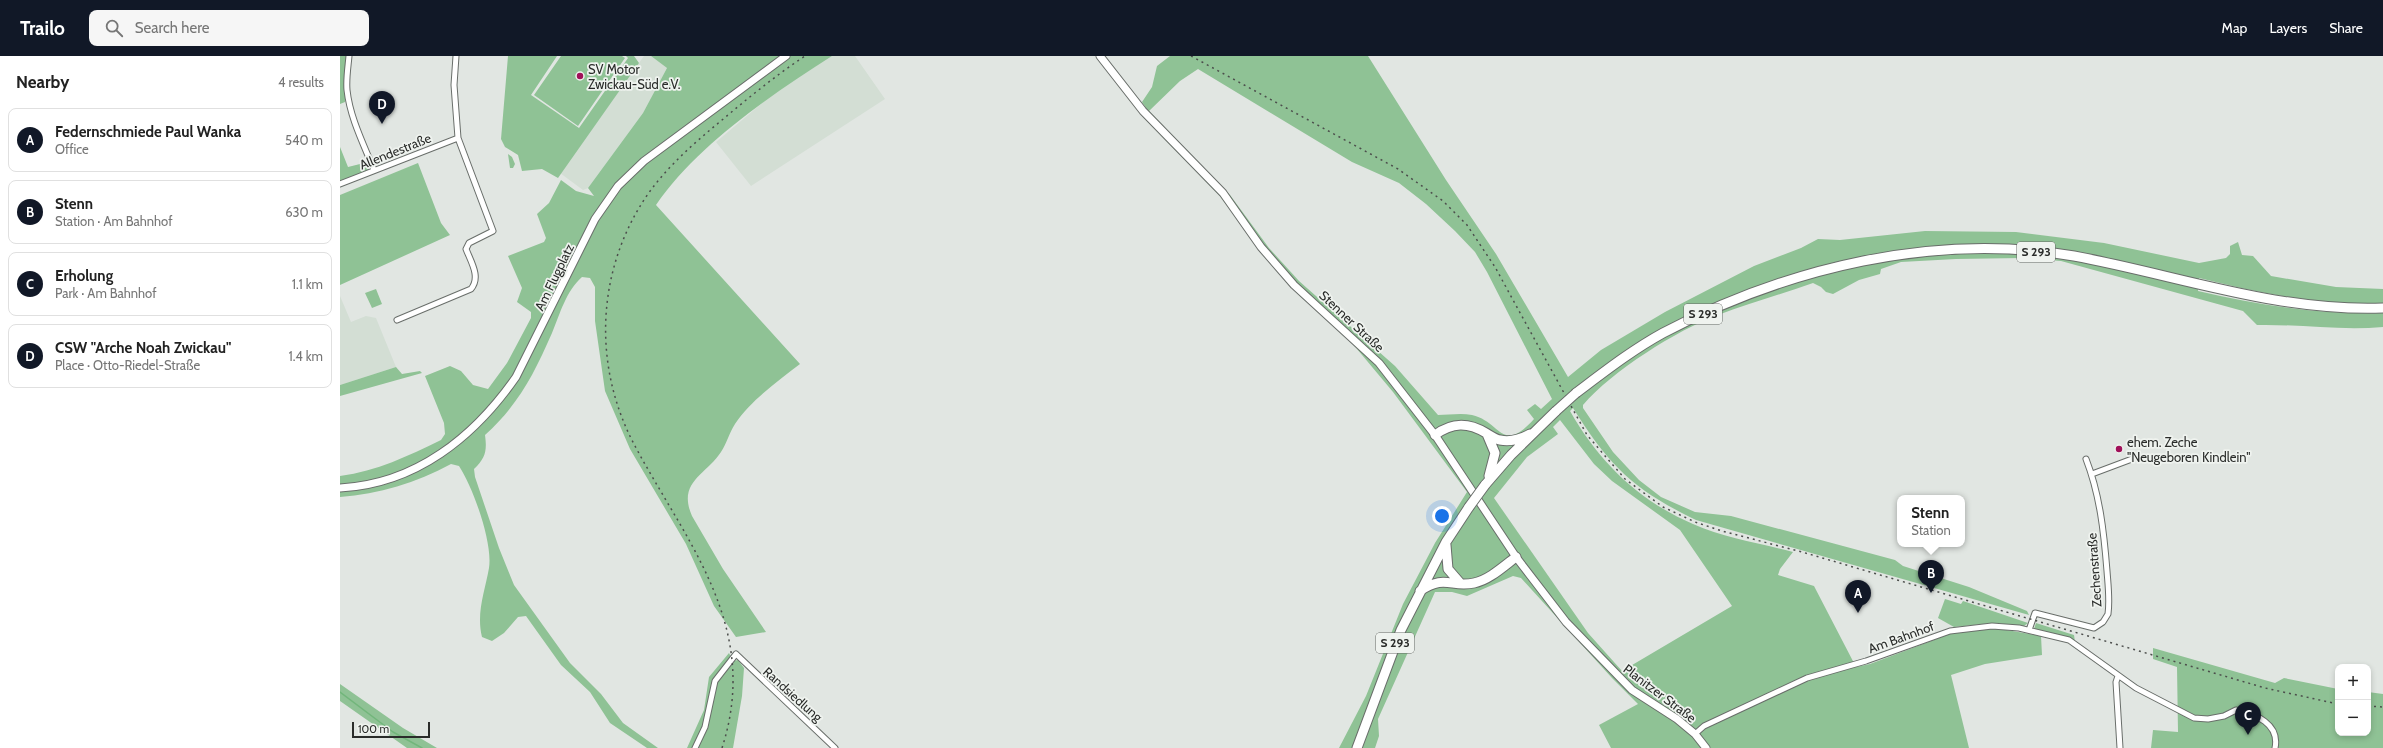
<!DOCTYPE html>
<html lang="en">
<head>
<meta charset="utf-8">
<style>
	:root { --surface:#fff; --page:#f6f6f6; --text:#222; --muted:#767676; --line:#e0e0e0; --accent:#111827 }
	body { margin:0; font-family:Cabin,sans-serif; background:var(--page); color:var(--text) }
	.controls { position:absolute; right:12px; bottom:12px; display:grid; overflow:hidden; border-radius:8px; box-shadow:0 2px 6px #0003 }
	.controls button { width:36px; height:36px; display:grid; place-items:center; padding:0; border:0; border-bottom:1px solid var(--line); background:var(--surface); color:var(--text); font:20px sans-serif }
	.scale { position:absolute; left:12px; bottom:10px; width:78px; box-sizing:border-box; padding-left:4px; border:2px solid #2a2c2a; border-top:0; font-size:11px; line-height:14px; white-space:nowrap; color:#2a2c2a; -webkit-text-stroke:3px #eff3ef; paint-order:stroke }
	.you { position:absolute; left:1102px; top:460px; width:14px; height:14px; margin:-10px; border:3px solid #fff; border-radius:50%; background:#1a73e8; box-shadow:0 0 0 6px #1a73e833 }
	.badge { display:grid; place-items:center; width:26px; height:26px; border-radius:50%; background:var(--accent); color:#fff; font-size:13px; font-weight:700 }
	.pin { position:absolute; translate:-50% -33px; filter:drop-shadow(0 1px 2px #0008) }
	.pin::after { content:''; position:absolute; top:21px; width:14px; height:12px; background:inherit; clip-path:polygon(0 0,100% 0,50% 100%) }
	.popup { position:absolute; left:1557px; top:439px; width:68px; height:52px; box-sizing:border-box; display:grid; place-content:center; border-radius:8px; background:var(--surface); filter:drop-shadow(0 1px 3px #0005); font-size:13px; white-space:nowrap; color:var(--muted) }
	.popup b { font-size:15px; color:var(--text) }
	.popup::after { content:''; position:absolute; left:50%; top:100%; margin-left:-8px; border:8px solid transparent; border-top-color:var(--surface) }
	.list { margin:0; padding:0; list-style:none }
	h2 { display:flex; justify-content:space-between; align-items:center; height:52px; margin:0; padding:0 16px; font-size:17px }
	h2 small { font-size:13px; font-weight:400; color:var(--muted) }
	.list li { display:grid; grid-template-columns:26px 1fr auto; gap:12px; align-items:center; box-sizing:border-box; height:64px; margin:0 8px 8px; padding:0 8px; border:1px solid var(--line); border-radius:8px }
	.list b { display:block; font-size:15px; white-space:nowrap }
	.list p { margin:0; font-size:13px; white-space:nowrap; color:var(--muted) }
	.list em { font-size:13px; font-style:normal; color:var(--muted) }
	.icon { flex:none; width:22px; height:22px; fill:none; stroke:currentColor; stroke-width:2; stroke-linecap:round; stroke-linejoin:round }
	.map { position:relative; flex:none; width:2043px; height:692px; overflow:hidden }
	header { display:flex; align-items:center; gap:24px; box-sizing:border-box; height:56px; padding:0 20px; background:var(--accent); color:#fff }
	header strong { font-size:19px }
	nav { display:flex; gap:22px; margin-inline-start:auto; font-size:14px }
	.search { width:280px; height:36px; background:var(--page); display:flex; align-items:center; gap:10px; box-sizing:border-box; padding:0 14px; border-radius:8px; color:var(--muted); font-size:15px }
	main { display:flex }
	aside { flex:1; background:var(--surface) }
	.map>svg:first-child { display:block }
</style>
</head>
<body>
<header>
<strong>Trailo</strong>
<div class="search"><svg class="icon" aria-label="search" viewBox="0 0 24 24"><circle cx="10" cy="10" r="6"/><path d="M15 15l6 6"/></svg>Search here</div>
<nav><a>Map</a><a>Layers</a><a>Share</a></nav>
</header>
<main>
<aside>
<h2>Nearby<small>4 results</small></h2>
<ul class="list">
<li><span class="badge">A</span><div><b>Federnschmiede Paul Wanka</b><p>Office</p></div><em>540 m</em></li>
<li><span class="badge">B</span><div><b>Stenn</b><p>Station · Am Bahnhof</p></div><em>630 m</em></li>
<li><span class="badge">C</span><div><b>Erholung</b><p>Park · Am Bahnhof</p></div><em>1.1 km</em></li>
<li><span class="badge">D</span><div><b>CSW &quot;Arche Noah Zwickau&quot;</b><p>Place · Otto-Riedel-Straße</p></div><em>1.4 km</em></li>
</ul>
</aside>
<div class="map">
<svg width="2043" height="692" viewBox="0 0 2043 692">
	<rect width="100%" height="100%" fill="#e1e6e2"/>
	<path fill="#d3ded4" d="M 304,0 L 311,0 L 327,12 L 303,57 L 248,132 L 243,134 L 220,117 Z
		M 492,0 L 515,0 L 545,43 L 411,130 L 376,86 L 434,37 Z
		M 0,240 L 11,266 L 26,260 L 36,262 L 56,311 L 0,329 Z"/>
	<path fill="#8fc295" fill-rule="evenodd" d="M 0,0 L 6,0 L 5,46 L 0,48 Z
		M 168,0 L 217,0 L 191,39 L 239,72 L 288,2 L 286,0 L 294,0 L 299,7 L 218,122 L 202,113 L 182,115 L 178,99 L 165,91 L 161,83 Z
		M 221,0 L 282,0 L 285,2 L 238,70 L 194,39 Z
		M 311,0 L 492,0 C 431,39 357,89 316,149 L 460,308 C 438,325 411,344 395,368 C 389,377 387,387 381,396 C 366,419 337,426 352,460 L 383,513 L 426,576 L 396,581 L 374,550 L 346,488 L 290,393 L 265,335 L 255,265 L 255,231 L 250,222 L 242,221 C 226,235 220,258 212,277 C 194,318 179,348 145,379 C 147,394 146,402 134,413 L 135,421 L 159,492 L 174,529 L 230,607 L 261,638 L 283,667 L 318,692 L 307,692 L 270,667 L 250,636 L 221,609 L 186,560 L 178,561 L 164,577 L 152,585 L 142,581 C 136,557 145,535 149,512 C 153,487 133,431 119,410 L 111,408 C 76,427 39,438 0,441 L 0,420 C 37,415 68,400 101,384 L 105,378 L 104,367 L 85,320 L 110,310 L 121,315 L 133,329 L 148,333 L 167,307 L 191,262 L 191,256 L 177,246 L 182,232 L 168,200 L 204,186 L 206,182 L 197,158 L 209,147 L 221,124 L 236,135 L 254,140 L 248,132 L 303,57 L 327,12 Z
		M 830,0 L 1028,0 L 1106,124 L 1156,198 L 1228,321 L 1261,294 L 1325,256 L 1414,210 L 1461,192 L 1478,183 L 1500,184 L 1585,175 L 1676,176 L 1764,187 L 1859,207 L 1886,202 L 1890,198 L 1890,190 L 1898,186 L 1902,199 L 1913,200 L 1931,220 L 1996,231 L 2043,233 L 2043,247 C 1981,250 1919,237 1859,222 L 1858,235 C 1919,249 1980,259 2043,257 L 2043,271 C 2001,275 1959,268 1917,269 L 1903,255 L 1721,205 L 1681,202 L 1616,203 L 1561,206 L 1541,213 L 1540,218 L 1519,224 L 1493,238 L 1486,236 L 1481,231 L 1473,227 C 1442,238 1410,247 1378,259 C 1337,274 1272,315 1243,349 L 1243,352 L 1273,396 L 1299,424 L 1321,441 L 1355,456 L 1391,460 L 1555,504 L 1563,510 L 1629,531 L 1687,555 L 1689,559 L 1356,464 C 1294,434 1269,410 1233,352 L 1230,355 C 1259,406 1299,445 1353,468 C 1384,482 1420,487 1453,496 L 1440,513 L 1438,519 L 1474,530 L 1516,611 L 1530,608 L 1615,576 L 1655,572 L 1701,580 L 1702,599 L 1645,608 L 1611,619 L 1629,692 L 1271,692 L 1259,669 L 1298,648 L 1272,622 L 1181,522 L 1173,520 L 1127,540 L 1112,536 L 1095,536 L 1038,663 L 1039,680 L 1035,692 L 999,692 L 1026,640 L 1063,548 L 1095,487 L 1127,436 L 1053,336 L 1007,281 L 961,241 L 919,192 L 879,139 L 804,62 L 808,55 L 802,46 L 812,31 L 817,10 ZM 858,13 L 1012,106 L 1059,127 L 1086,148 L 1115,175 L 1135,196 L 1147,216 L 1212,343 L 1201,353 L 1195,348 L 1187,354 L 1194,363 C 1161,399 1162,366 1132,359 C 1121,357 1108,359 1098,359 L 1055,310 L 959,225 L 929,192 L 890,139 L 809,55 L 840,25 ZM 1220,364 L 1254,408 L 1272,425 L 1340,474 L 1392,550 L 1282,615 L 1248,577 L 1154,442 L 1187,401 L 1218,378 L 1213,371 Z
		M 0,91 L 8,111 L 20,108 L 28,111 L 29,114 L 0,127 Z
		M 168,98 L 172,101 L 175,108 L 173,112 L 170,112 Z
		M 78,107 L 101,167 L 110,179 L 0,229 L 0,139 Z
		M 36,233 L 42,248 L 32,252 L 25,237 Z
		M 56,311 L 62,318 L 80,315 L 82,317 L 0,340 L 0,329 Z
		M 1605,543 L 1621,548 L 1623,545 L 1688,567 L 1684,570 L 1654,567 L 1614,571 L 1598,562 Z
		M 1696,567 L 1734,579 L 1735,586 L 1694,573 Z
		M 1813,592 L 1935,627 L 1944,622 L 1998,633 L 1998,677 L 2028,677 L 2028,636 L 2043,638 L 2043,692 L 1804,692 L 1811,692 L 1813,674 L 1838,676 L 1837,611 L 1813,603 Z
		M 389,597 L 393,605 L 398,604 L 404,612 L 402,640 L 393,692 L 347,692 L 364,654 L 369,621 Z
		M 0,628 L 63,672 L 97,692 L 67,692 L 0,645 Z"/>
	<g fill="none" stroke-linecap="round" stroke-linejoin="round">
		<path stroke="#72b67b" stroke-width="1.5" d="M 0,636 L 53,676 L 82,692"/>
		<defs>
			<path id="street" d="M 9,0 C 8,11 6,23 7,34 C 10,62 24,89 34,114
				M 0,128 L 118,82
				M 57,264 L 131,233 C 141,221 131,206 126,193 L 129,187 L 153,175 L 118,82 L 114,29 L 116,0
				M 1752,418 L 1792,403
				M 1689,574 L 1695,557 L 1754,572 L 1763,566 L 1768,558 C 1770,544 1768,529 1767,515 C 1764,477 1760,439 1746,403
				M 1778,620 L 1776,626 L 1780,692
				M 1355,678 L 1364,670 L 1467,622 L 1526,605 L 1610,575 L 1652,570 L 1679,572 L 1729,584 L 1796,632 L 1854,662 L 1868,663 L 1884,660 L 1896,654 C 1916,658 1940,668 1935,692
				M 355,692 L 365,671 L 375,625 L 396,598 L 495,692"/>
			<path id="secondary" d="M 760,0 L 803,55 L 883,137 L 921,191 L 954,229 L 1039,307 L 1095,379 L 1176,501 L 1226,566 L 1292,634 L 1337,663 L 1355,678 L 1366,692
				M 0,432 C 76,428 134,381 176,321 L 255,163 L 278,130 L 304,105 L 446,0"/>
			<path id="highway" d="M 1236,337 C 1264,316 1292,294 1323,277 C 1447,212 1594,176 1734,200 C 1837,219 1937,256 2043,252
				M 1147,378 L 1155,397 L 1149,420
				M 1095,379 C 1112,366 1128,366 1146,377 C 1151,380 1155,383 1160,384 C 1170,386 1181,383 1190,378
				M 1145,429 L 1171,399 L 1216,355
				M 1106,489 L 1108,513 L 1121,528
				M 1080,535 C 1105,518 1111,532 1134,527 C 1149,524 1164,510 1176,501
				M 1017,692 L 1061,574 L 1106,486 L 1129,451"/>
		</defs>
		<use href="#street" stroke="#696e6a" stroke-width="7"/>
		<use href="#secondary" stroke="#696e6a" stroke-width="9"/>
		<use href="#highway" stroke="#696e6a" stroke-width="11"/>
		<use href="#street" stroke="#fff" stroke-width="5"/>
		<use href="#secondary" stroke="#fff" stroke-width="7"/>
		<use href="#highway" stroke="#fff" stroke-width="9"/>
		<path stroke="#4c4e4c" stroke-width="1.5" stroke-dasharray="2 4" stroke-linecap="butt" d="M 851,0 L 1058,113 L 1103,145 L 1127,169 L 1155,211 L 1247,379 L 1285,423 L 1323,451 L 1355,466 L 1382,475 L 1462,496 L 1925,632 L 1998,648
			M 2028,650 L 2043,651
			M 382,692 C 421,571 348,489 295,390 C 252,310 256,213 308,138 C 330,107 359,83 388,59 C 413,38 438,18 465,0"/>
		<defs>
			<path id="highway-bridge" d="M 1216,355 L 1236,337
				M 1129,451 L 1145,429"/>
		</defs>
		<use href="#highway-bridge" stroke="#696e6a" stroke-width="11" stroke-linecap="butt"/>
		<use href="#highway-bridge" stroke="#fff" stroke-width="9"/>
	</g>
	<g fill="#a01059" stroke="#eff3ef" stroke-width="1.5">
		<circle cx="240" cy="20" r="4"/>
		<circle cx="1779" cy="393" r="4"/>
	</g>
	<g text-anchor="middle" stroke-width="3.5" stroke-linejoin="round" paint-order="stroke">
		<g fill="#eff3ef" stroke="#656865" stroke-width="1">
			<rect x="1677" y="186" width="38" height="20" rx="3"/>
			<rect x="1344" y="248" width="38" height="20" rx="3"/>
			<rect x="1036" y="577" width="38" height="20" rx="3"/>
		</g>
		<g font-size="12" font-weight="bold" fill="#2a2c2a">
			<text x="1696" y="200">S 293</text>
			<text x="1363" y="262">S 293</text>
			<text x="1055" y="591">S 293</text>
		</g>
		<g font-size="13" fill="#2a2c2a" stroke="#eff3ef" text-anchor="start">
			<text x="248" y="18">SV Motor<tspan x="248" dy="15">Zwickau-Süd e.V.</tspan></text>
			<text x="1787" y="391">ehem. Zeche<tspan x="1787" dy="15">"Neugeboren Kindlein"</tspan></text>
		</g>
		<g font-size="13" fill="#2a2c2a" stroke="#eff3ef">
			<text transform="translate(55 95) rotate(-22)" y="5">Allendestraße</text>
			<text transform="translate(214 221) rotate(-64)" y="5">Am Flugplatz</text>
			<text transform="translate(1012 265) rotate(43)" y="5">Stenner Straße</text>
			<text transform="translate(1754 514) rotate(-94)" y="5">Zechenstraße</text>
			<text transform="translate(1561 581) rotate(-20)" y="5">Am Bahnhof</text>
			<text transform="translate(1320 637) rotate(37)" y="5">Planitzer Straße</text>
			<text transform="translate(453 638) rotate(42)" y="5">Randsiedlung</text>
		</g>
	</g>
</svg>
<div class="controls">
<button>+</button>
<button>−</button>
</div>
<div class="scale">100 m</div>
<div class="you"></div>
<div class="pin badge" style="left:1518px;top:557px">A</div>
<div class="pin badge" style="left:1591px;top:537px">B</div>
<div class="popup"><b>Stenn</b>Station</div>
<div class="pin badge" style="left:1908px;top:679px">C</div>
<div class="pin badge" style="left:42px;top:68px">D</div>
</div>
</main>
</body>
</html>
